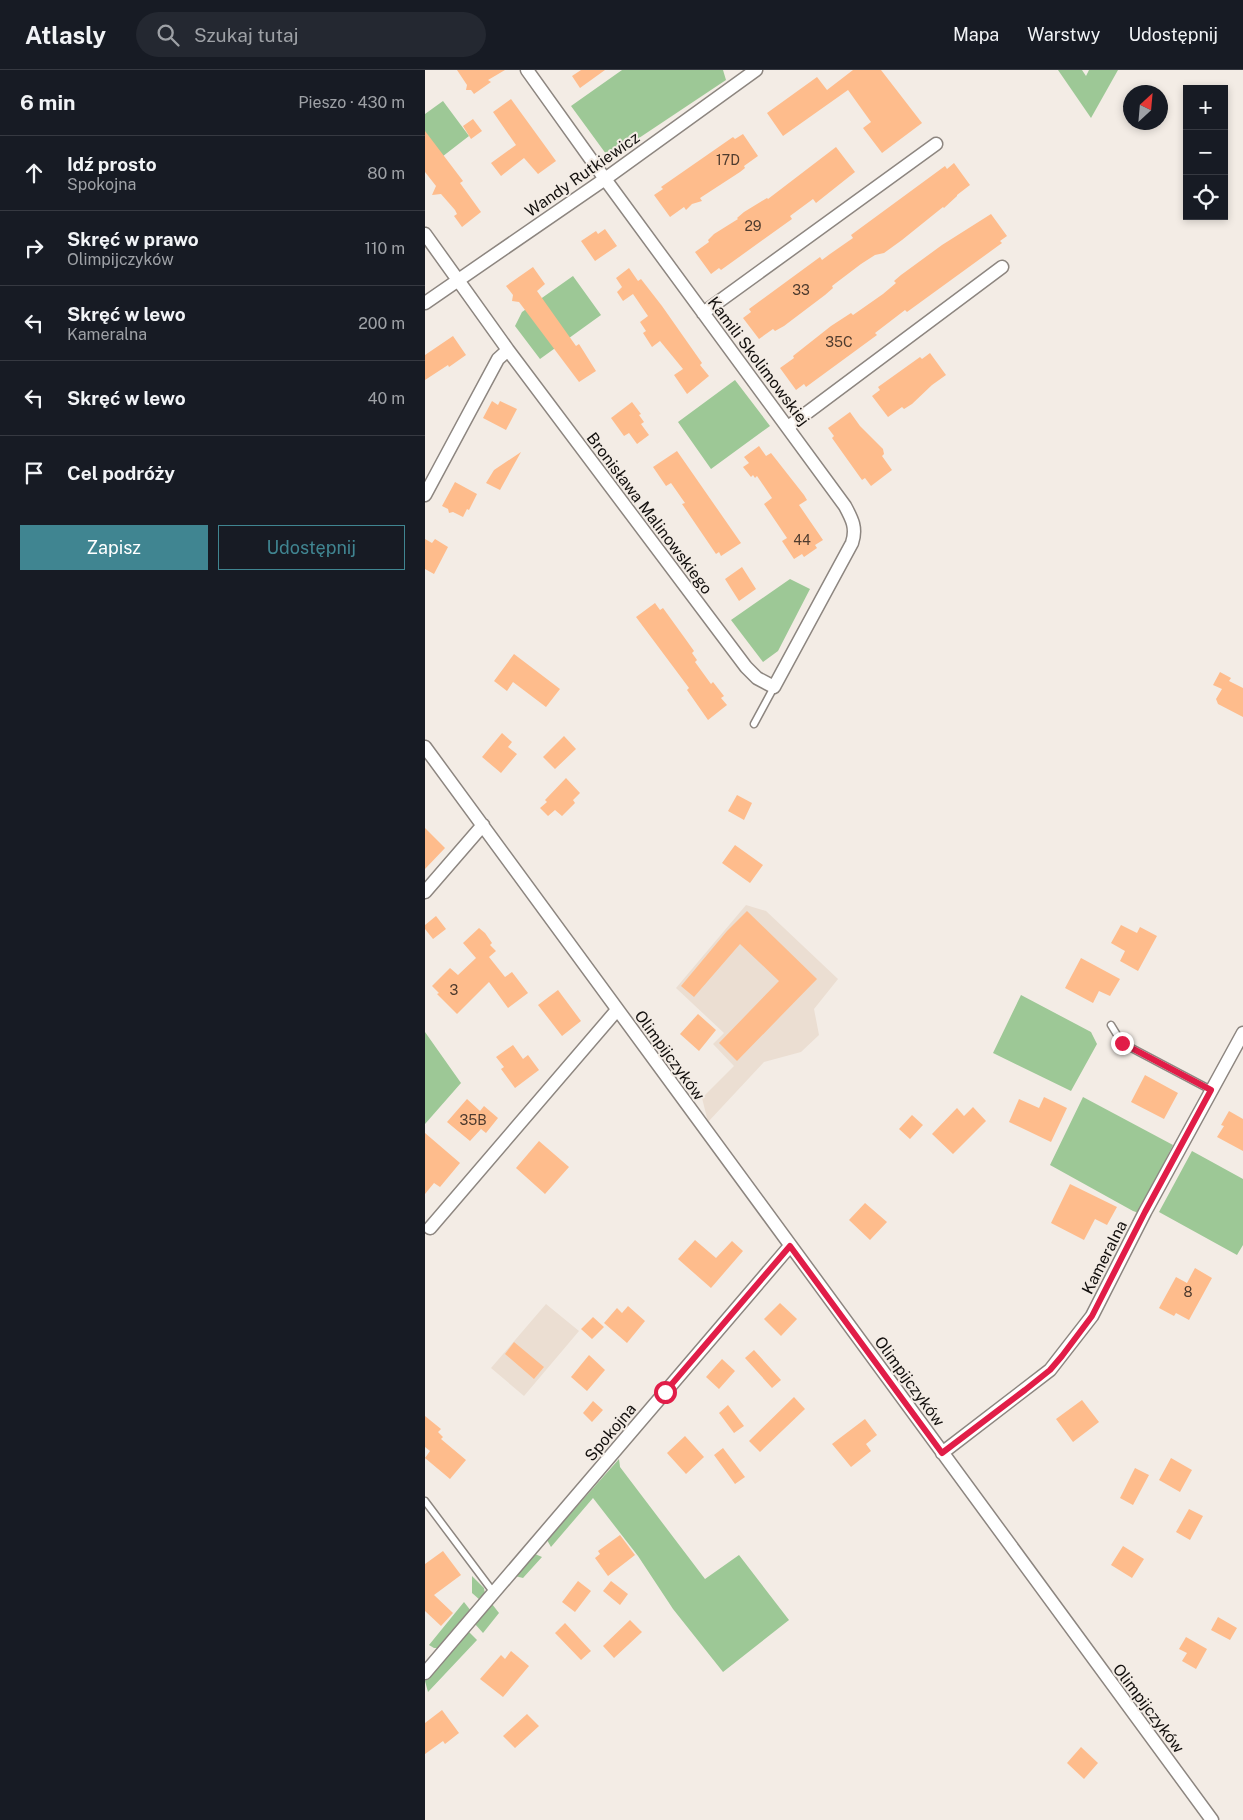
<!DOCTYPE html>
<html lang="pl">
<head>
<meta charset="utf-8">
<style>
	:root { --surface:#171b24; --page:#242831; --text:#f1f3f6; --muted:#9ea1a6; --line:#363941; --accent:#408591 }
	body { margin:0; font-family:"Public Sans",sans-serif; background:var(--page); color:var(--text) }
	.controls { position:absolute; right:15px; top:15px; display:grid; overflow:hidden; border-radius:0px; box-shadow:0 2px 8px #0003 }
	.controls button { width:45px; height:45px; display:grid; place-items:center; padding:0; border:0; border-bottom:1px solid var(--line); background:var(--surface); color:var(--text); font:25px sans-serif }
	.compass { position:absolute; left:698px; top:15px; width:45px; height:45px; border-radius:50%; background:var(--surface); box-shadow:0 2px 8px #0003; rotate:26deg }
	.stop { position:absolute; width:15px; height:15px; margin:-11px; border:4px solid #e11d48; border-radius:50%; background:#fff }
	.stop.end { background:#e11d48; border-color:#fff; box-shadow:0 1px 5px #0008 }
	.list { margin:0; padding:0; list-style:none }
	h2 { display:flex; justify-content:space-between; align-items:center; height:65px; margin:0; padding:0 20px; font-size:21px }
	h2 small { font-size:16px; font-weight:400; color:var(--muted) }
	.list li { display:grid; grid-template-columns:32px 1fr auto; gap:15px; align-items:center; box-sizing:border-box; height:75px; padding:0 20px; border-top:1px solid var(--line) }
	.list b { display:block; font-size:19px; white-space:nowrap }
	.list p { margin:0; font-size:16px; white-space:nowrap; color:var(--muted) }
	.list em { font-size:16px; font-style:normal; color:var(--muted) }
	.actions { display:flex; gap:10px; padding:15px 20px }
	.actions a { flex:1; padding:11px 0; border:1px solid var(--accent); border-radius:0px; text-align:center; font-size:18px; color:var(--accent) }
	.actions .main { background:var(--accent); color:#fff }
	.icon { flex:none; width:28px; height:28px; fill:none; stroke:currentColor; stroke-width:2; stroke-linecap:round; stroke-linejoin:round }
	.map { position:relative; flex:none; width:818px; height:1750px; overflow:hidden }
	header { display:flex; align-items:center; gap:30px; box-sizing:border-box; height:70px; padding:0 25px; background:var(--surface); border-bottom:1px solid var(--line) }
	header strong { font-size:24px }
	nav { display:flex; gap:28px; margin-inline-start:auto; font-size:18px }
	.search { width:350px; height:45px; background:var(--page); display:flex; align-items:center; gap:12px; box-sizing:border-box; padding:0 18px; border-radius:28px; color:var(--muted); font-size:19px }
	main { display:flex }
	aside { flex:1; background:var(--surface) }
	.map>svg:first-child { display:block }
</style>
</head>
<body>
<header>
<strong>Atlasly</strong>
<div class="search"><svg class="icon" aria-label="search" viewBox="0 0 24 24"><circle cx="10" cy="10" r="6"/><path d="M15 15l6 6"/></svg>Szukaj tutaj</div>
<nav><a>Mapa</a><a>Warstwy</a><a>Udostępnij</a></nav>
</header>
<main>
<aside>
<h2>6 min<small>Pieszo · 430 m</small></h2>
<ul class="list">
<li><svg class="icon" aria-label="ahead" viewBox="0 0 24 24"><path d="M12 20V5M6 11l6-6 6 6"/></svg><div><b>Idź prosto</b><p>Spokojna</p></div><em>80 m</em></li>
<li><svg class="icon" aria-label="right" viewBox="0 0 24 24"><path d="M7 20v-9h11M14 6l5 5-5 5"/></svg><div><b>Skręć w prawo</b><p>Olimpijczyków</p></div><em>110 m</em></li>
<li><svg class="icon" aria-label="left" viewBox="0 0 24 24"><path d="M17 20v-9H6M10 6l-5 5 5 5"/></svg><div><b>Skręć w lewo</b><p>Kameralna</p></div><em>200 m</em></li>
<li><svg class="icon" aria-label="left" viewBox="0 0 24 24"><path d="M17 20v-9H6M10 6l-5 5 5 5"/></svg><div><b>Skręć w lewo</b></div><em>40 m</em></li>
<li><svg class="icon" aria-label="arrive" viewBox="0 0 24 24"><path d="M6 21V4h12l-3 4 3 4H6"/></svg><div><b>Cel podróży</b></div></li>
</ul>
<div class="actions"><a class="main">Zapisz</a><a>Udostępnij</a></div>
</aside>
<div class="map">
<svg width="818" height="1750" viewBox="0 0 818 1750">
	<rect width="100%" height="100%" fill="#f3ece5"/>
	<path fill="#ebded2" d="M 321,835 L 341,841 L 413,909 L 389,939 L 394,965 L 376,982 L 339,992 L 283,1052 L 277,1028 L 309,996 L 288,974 L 299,963 L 251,918 Z
		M 121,1234 L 154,1261 L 99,1326 L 66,1298 Z"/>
	<path fill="#9dc896" d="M 197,0 L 298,0 L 301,10 L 184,88 L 146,36 Z
		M 633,0 L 657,0 L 661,6 L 664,0 L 693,0 L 666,48 Z
		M 18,31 L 44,66 L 0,100 L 0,44 Z
		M 148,206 L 176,245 L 115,289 L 90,256 L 97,242 Z
		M 310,310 L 345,356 L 286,399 L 253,352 Z
		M 365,509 L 385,519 L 353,581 L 338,592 L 306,550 Z
		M 596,925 L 666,962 L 672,974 L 646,1021 L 568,983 Z
		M 0,962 L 36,1013 L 0,1054 Z
		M 658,1027 L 748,1075 L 714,1143 L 708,1141 L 625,1095 Z
		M 767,1081 L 818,1109 L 818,1175 L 812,1185 L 734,1142 Z
		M 194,1389 L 195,1397 L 280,1509 L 314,1485 L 364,1550 L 298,1602 L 248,1539 L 213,1486 L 168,1428 L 126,1477 L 122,1470 Z
		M 110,1484 L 117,1487 L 98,1508 L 90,1506 Z
		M 47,1506 L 59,1518 L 60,1524 L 55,1530 L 47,1523 Z
		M 39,1532 L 46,1541 L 14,1578 L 9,1578 L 4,1575 Z
		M 67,1534 L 74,1543 L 58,1563 L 50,1554 Z
		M 44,1562 L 52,1570 L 3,1622 L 0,1611 Z"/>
	<path fill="#febc8c" d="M 32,0 L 80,0 L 63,10 L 66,12 L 49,24 L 46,20 L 41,20 L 42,15 Z
		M 156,0 L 180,0 L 155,18 L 147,6 Z
		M 428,0 L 456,0 L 497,53 L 457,83 L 438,58 L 446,52 L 423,20 L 358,66 L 342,43 L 392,7 L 402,20 Z
		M 86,29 L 131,91 L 113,104 L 99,88 L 76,106 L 66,93 L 91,75 L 68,42 Z
		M 48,49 L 57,61 L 46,69 L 38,56 Z
		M 0,61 L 38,111 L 35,113 L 56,142 L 37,157 L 29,146 L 32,144 L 30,140 L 16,124 L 7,125 L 11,116 L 0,102 Z
		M 318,64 L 333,86 L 319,96 L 320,98 L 315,102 L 275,128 L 277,131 L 267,134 L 261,140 L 259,137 L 245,147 L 229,125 L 238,119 L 236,117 L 308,67 L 310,69 Z
		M 411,77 L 430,102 L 391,133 L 388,129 L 365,146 L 367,149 L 296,200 L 294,198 L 286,204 L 270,182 L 284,172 L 283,170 L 289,164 L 313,149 L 312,148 L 319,142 L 342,128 L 343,129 Z
		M 529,93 L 545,115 L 532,125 L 532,126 L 519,138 L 518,137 L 477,170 L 459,183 L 450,185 L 436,194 L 407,216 L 408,218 L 400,225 L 359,256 L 350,261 L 348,259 L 334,269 L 318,248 L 326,242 L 324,239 L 395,187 L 397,190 L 405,184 L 428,168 L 426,165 L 520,96 L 522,99 Z
		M 566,144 L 582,166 L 575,171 L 577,173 L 482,242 L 480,240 L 450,263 L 452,265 L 381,317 L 379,314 L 371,320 L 355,298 L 369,288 L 368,286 L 406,256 L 426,243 L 428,245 L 458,224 L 471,213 L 469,211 L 476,205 L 517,175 Z
		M 180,159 L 192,176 L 170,191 L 156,171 L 171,161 L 173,164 Z
		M 108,197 L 120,214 L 112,221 L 151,276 L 154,274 L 171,301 L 154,312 L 94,232 L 87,231 L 88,225 L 81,216 Z
		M 204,198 L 213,211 L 216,209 L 237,236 L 277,293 L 275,295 L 284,306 L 262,324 L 249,305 L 258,299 L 235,271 L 227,277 L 218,263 L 221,261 L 215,252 L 223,246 L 208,224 L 198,231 L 192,222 L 197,217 L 191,208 Z
		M 28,266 L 41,285 L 24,297 L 23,295 L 0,310 L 0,285 Z
		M 505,283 L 521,305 L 507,315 L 487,334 L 479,339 L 477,337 L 463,347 L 447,326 L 455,320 L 453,317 L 495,287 L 497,289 Z
		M 67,331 L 73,335 L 75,331 L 92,339 L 81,360 L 58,348 Z
		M 207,332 L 216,344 L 214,345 L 219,352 L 216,354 L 224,365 L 212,374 L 204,363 L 199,366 L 186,348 Z
		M 425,342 L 435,356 L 458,379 L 459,384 L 457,386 L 467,400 L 446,416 L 440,408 L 437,410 L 407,368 L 409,366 L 403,358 Z
		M 334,376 L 341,386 L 346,383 L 379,425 L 382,430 L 374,435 L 398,470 L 390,475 L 392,478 L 379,487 L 377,484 L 369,489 L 357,471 L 362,468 L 339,434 L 347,428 L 332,406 L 330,408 L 328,405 L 326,407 L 318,397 L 324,393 L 319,387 Z
		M 252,381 L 316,473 L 296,486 L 294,482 L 291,484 L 257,434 L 260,433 L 246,413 L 241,416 L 228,397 Z
		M 96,382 L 75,420 L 61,413 L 69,400 Z
		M 30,412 L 52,424 L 44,440 L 42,439 L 38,447 L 28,442 L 24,443 L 23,439 L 17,436 Z
		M 0,469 L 7,473 L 10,469 L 23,477 L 9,504 L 0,499 Z
		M 317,497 L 331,519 L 314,531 L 300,509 Z
		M 230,533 L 235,540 L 238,538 L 259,567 L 269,581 L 267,583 L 272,590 L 270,592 L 286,614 L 288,612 L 299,626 L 296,628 L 302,635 L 283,650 L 262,620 L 264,618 L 211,547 Z
		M 89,584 L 135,619 L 121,637 L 88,612 L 82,621 L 69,611 Z
		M 795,602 L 806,608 L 804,611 L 818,618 L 818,647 L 793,634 L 791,629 L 797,619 L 788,615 Z
		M 77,663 L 87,672 L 83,677 L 92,684 L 76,703 L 57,687 Z
		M 139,666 L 151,679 L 130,699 L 118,687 Z
		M 141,708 L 155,723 L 148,730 L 150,733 L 137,746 L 130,740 L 123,746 L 115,738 L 122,732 L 120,730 Z
		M 312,725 L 327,733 L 319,750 L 303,741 Z
		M 0,758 L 20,778 L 0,799 Z
		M 310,775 L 338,795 L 325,813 L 297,793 Z
		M 322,841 L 392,909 L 312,991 L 294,973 L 354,911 L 315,874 L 269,927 L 256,916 L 302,861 Z
		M 11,846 L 21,859 L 8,869 L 0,859 L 0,855 Z
		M 696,855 L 712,863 L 715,857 L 732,866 L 713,901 L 695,891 L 700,881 L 686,873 Z
		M 54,858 L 60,863 L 67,873 L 65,875 L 71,881 L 64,887 L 80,907 L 87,902 L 103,923 L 83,938 L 64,912 L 32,944 L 12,924 L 14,923 L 7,916 L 25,898 L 33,905 L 51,888 L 38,873 Z
		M 656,888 L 695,909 L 685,926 L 674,921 L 668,933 L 640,918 Z
		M 133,920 L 156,951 L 137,966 L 113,935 Z
		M 273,944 L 291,960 L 274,981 L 255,964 Z
		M 88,975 L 98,989 L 103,985 L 114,1000 L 90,1018 L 76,999 L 79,997 L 71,987 Z
		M 720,1005 L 753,1023 L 739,1049 L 706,1032 Z
		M 619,1027 L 642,1038 L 626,1072 L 584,1052 L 594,1029 L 614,1038 Z
		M 42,1029 L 55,1041 L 59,1036 L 73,1048 L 61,1063 L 56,1059 L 45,1071 L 22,1052 Z
		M 548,1037 L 561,1051 L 528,1084 L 507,1064 L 532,1038 L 539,1046 Z
		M 804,1041 L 818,1049 L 818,1081 L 792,1067 L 799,1056 L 796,1055 Z
		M 487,1045 L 498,1055 L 485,1069 L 474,1059 Z
		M 0,1063 L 35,1093 L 15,1117 L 9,1113 L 0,1124 Z
		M 114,1071 L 144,1097 L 120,1124 L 91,1098 Z
		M 645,1114 L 692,1137 L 682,1155 L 670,1149 L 659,1170 L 626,1153 Z
		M 440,1133 L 462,1152 L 445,1170 L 424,1150 Z
		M 270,1170 L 291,1188 L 307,1171 L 318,1181 L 286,1218 L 253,1189 Z
		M 770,1198 L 787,1208 L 764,1250 L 751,1243 L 749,1246 L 734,1238 L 751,1207 L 762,1213 Z
		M 355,1233 L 372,1249 L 356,1266 L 339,1249 Z
		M 203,1236 L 220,1251 L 202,1273 L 179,1253 L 192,1238 L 197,1243 Z
		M 168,1247 L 179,1257 L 167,1269 L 156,1259 Z
		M 89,1272 L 119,1297 L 109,1309 L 80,1284 Z
		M 329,1280 L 356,1310 L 347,1318 L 320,1288 Z
		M 164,1285 L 180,1300 L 162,1321 L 146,1307 Z
		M 297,1289 L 310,1301 L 294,1319 L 281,1307 Z
		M 369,1327 L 380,1339 L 335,1382 L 324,1371 Z
		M 657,1330 L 674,1352 L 648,1372 L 631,1349 Z
		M 168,1331 L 178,1340 L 167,1352 L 158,1343 Z
		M 303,1335 L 319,1356 L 309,1363 L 294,1343 Z
		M 0,1346 L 16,1359 L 13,1362 L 18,1367 L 16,1369 L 41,1390 L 25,1409 L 0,1388 L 5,1381 L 0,1377 Z
		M 440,1349 L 452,1365 L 441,1374 L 446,1381 L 426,1397 L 407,1374 Z
		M 260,1366 L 279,1387 L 261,1404 L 242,1383 Z
		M 298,1378 L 320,1407 L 310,1414 L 289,1385 Z
		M 746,1388 L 767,1400 L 755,1422 L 734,1410 Z
		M 710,1398 L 724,1405 L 708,1435 L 695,1428 Z
		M 764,1439 L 778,1446 L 765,1470 L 751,1462 Z
		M 195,1465 L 210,1485 L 183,1506 L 170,1488 L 175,1484 L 173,1481 Z
		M 698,1476 L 719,1489 L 707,1508 L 686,1495 Z
		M 18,1481 L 36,1505 L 9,1525 L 28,1543 L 16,1556 L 0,1541 L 0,1494 Z
		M 153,1511 L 166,1521 L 150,1542 L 137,1532 Z
		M 186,1511 L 203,1524 L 195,1535 L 178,1521 Z
		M 793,1547 L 812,1558 L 805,1570 L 786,1560 Z
		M 205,1550 L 217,1562 L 189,1588 L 178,1576 Z
		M 140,1553 L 166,1581 L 156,1590 L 130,1563 Z
		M 761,1567 L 782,1579 L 771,1599 L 757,1591 L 762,1583 L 754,1579 Z
		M 86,1581 L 104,1596 L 78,1627 L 55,1609 L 76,1585 L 80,1589 Z
		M 17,1640 L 34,1663 L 20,1674 L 18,1671 L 0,1684 L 0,1653 Z
		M 102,1644 L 114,1656 L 90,1678 L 78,1666 Z
		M 656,1677 L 673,1693 L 659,1709 L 642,1693 Z"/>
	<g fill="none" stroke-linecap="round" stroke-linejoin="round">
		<defs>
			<path id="lane" d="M 329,654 L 349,617
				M 686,955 L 697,973 L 786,1020
				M 0,1431 L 69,1523"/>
			<path id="street" d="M 0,164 L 83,280 L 321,597 L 332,608 L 349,617 L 427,473 C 432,458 427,449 420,436 L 180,109 L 102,0
				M 0,233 L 180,109 L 331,0
				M 278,243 L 511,74
				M 363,357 L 577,197
				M 0,425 L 73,289 L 83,280
				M 0,677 L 787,1750
				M 0,822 L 58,755
				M 5,1158 L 192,940
				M 517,1383 L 625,1300 L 667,1246 L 720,1142 L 818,963
				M 0,1603 L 365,1176"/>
		</defs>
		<use href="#lane" stroke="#8d8680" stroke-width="9"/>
		<use href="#street" stroke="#8d8680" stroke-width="15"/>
		<use href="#lane" stroke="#fff" stroke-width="6"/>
		<use href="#street" stroke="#fff" stroke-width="12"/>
	</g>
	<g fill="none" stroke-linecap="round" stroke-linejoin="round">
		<path stroke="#e11d48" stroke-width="6" d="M 240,1322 L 365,1176 L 517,1383 L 600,1320 L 625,1300 L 637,1286 L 667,1246 L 720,1142 L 786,1020 L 697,973"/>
	</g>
	<g text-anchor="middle" stroke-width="4" stroke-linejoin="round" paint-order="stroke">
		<g font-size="14" fill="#4e3b2e">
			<text x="303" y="95">17D</text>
			<text x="328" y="161">29</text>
			<text x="376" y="225">33</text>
			<text x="414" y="277">35C</text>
			<text x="377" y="475">44</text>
			<text x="29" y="925">3</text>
			<text x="48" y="1055">35B</text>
			<text x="763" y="1227">8</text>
		</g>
		<g font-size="16" fill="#13100e" stroke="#f3ece5">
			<text transform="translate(157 104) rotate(-35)" y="6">Wandy Rutkiewicz</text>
			<text transform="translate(334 291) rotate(53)" y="6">Kamili Skolimowskiej</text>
			<text transform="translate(225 443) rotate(53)" y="6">Bronisława Malinowskiego</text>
			<text transform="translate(245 985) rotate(54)" y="6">Olimpijczyków</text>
			<text transform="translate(679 1187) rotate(-63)" y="6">Kameralna</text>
			<text transform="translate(485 1311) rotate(54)" y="6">Olimpijczyków</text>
			<text transform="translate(185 1362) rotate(-50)" y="6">Spokojna</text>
			<text transform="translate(724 1638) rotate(53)" y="6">Olimpijczyków</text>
		</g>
	</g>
</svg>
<div class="controls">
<button>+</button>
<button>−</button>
<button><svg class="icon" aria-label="locate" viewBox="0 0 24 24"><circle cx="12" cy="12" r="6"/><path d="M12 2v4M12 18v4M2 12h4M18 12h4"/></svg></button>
</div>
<svg class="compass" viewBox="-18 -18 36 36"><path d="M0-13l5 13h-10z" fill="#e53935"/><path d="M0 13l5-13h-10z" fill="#9ea1a6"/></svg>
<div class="stop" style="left:240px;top:1322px"></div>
<div class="stop end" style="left:697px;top:973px"></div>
</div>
</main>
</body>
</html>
